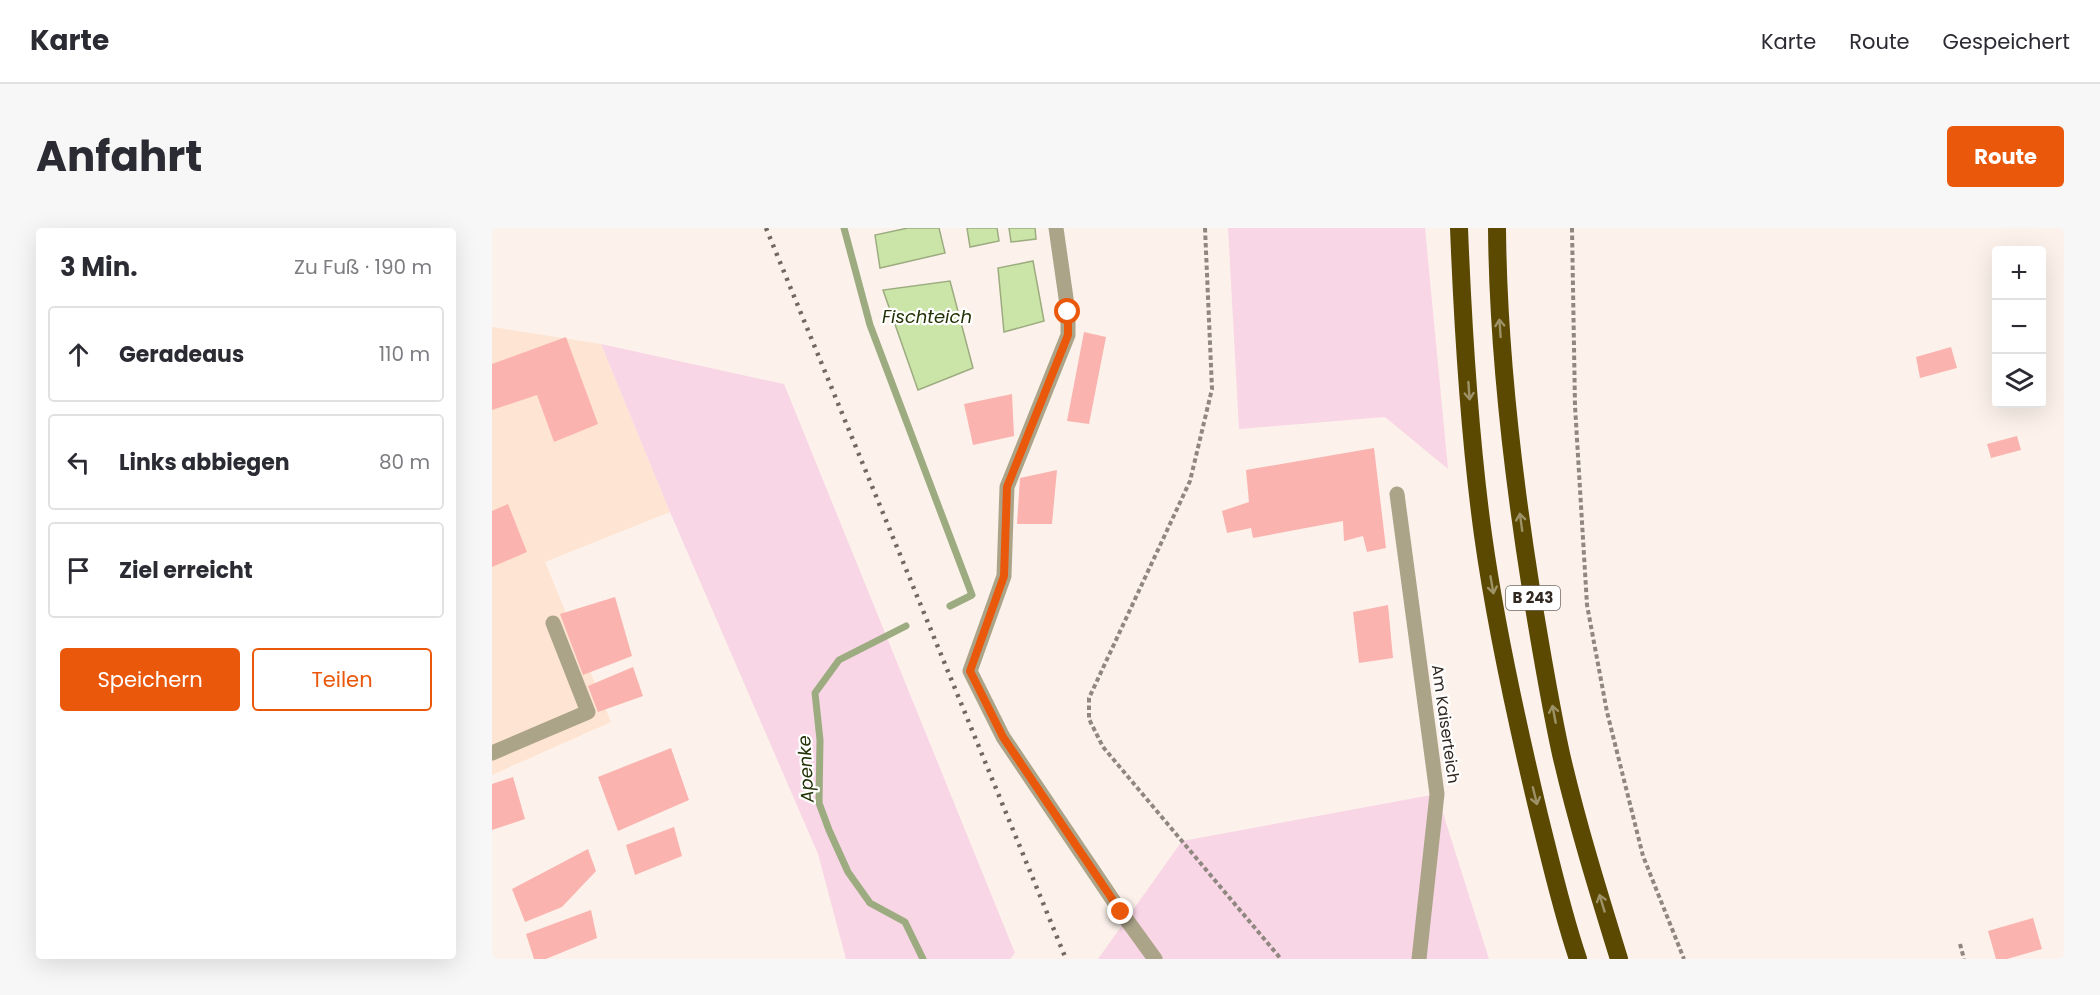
<!DOCTYPE html>
<html lang="de">
<head>
<meta charset="utf-8">
<style>
	:root { --surface:#fff; --page:#f7f7f7; --text:#2b2b33; --muted:#7c7c81; --line:#e1e1e2; --accent:#ea580c }
	body { margin:0; font-family:Poppins,sans-serif; background:var(--page); color:var(--text) }
	.controls { position:absolute; right:18px; top:18px; display:grid; overflow:hidden; border-radius:6px; box-shadow:0 6px 24px #0002 }
	.controls button { width:54px; height:54px; display:grid; place-items:center; padding:0; border:0; border-bottom:2px solid var(--line); background:var(--surface); color:var(--text); font:30px sans-serif }
	.stop { position:absolute; width:18px; height:18px; margin:-14px; border:4px solid #ea580c; border-radius:50%; background:#fff }
	.stop.end { background:#ea580c; border-color:#fff; box-shadow:0 2px 6px #0008 }
	.list { margin:0; padding:0; list-style:none }
	h2 { display:flex; justify-content:space-between; align-items:center; height:78px; margin:0; padding:0 24px; font-size:26px }
	h2 small { font-size:20px; font-weight:400; color:var(--muted) }
	.list li { display:grid; grid-template-columns:39px 1fr auto; gap:18px; align-items:center; box-sizing:border-box; height:96px; margin:0 12px 12px; padding:0 12px; border:2px solid var(--line); border-radius:6px }
	.list b { display:block; font-size:22px; white-space:nowrap }
	.list em { font-size:20px; font-style:normal; color:var(--muted) }
	.actions { display:flex; gap:12px; padding:18px 24px }
	.actions a { flex:1; padding:14px 0; border:2px solid var(--accent); border-radius:6px; text-align:center; font-size:21px; color:var(--accent) }
	.actions .main { background:var(--accent); color:#fff }
	.icon { flex:none; width:33px; height:33px; fill:none; stroke:currentColor; stroke-width:2; stroke-linecap:round; stroke-linejoin:round }
	.map { position:relative; flex:none; width:1572px; height:731px; overflow:hidden; border-radius:6px }
	header { display:flex; align-items:center; gap:36px; box-sizing:border-box; height:84px; padding:0 30px; background:var(--surface); border-bottom:2px solid var(--line) }
	header strong { font-size:28px }
	nav { display:flex; gap:33px; margin-inline-start:auto; font-size:21px }
	.intro { display:flex; align-items:center; justify-content:space-between; box-sizing:border-box; height:144px; padding:0 36px }
	h1 { margin:0; font-size:42px }
	.button { padding:15px 27px; border-radius:6px; background:var(--accent); color:#fff; font-size:21px; font-weight:700 }
	main { display:flex; gap:36px; padding:0 36px }
	aside { flex:1; background:var(--surface); border-radius:6px; box-shadow:0 6px 24px #0002 }
	.map>svg:first-child { display:block }
</style>
</head>
<body>
<header>
<strong>Karte</strong>
<nav><a>Karte</a><a>Route</a><a>Gespeichert</a></nav>
</header>
<div class="intro"><h1>Anfahrt</h1><a class="button">Route</a></div>
<main>
<aside>
<h2>3 Min.<small>Zu Fuß · 190 m</small></h2>
<ul class="list">
<li><svg class="icon" aria-label="ahead" viewBox="0 0 24 24"><path d="M12 20V5M6 11l6-6 6 6"/></svg><div><b>Geradeaus</b></div><em>110 m</em></li>
<li><svg class="icon" aria-label="left" viewBox="0 0 24 24"><path d="M17 20v-9H6M10 6l-5 5 5 5"/></svg><div><b>Links abbiegen</b></div><em>80 m</em></li>
<li><svg class="icon" aria-label="arrive" viewBox="0 0 24 24"><path d="M6 21V4h12l-3 4 3 4H6"/></svg><div><b>Ziel erreicht</b></div></li>
</ul>
<div class="actions"><a class="main">Speichern</a><a>Teilen</a></div>
</aside>
<div class="map">
<svg width="1572" height="731" viewBox="0 0 1572 731">
	<rect width="100%" height="100%" fill="#fcf2eb"/>
	<path fill="#fee4d2" d="M 0,99 L 109,116 L 178,284 L 53,334 L 119,494 L 0,547 Z"/>
	<path fill="#f8d6e5" d="M 736,0 L 933,0 L 956,241 L 893,189 L 747,201 Z
		M 109,116 L 292,156 L 523,725 L 518,731 L 354,731 L 326,626 L 178,284 Z
		M 945,566 L 997,731 L 606,731 L 690,613 Z"/>
	<path fill="#cbe4a8" stroke="#9dac80" stroke-width="1.5" d="M 416,0 L 447,0 L 453,25 L 388,40 L 383,7 Z
		M 475,0 L 505,0 L 507,13 L 478,19 Z
		M 517,0 L 543,0 L 544,11 L 519,14 Z
		M 541,33 L 552,93 L 512,104 L 506,40 Z
		M 458,53 L 481,140 L 426,162 L 391,62 Z"/>
	<g fill="none" stroke-linecap="round" stroke-linejoin="round">
		<path stroke="#9dac80" stroke-width="7" d="M 352,0 L 378,97 L 480,367 L 458,378
			M 414,398 L 347,432 L 323,465 L 328,512 L 327,575 L 337,602 L 356,644 L 378,675 L 413,694 L 431,731"/>
	</g>
	<path fill="#fab3ae" d="M 592,104 L 614,109 L 597,196 L 575,193 Z
		M 74,109 L 106,196 L 62,214 L 45,167 L 0,182 L 0,136 Z
		M 1459,119 L 1465,140 L 1428,150 L 1424,129 Z
		M 520,166 L 522,208 L 481,217 L 472,176 Z
		M 1525,208 L 1529,222 L 1499,230 L 1495,216 Z
		M 882,220 L 894,320 L 875,324 L 871,308 L 852,313 L 851,293 L 761,310 L 759,300 L 735,305 L 730,283 L 757,274 L 754,242 Z
		M 565,242 L 560,296 L 525,296 L 528,250 Z
		M 16,276 L 35,324 L 0,339 L 0,283 Z
		M 123,369 L 140,428 L 91,447 L 68,386 Z
		M 896,377 L 901,430 L 867,435 L 861,384 Z
		M 141,439 L 151,468 L 106,484 L 96,458 Z
		M 179,520 L 197,572 L 126,603 L 106,549 Z
		M 21,549 L 33,591 L 0,602 L 0,556 Z
		M 182,599 L 190,628 L 143,647 L 134,617 Z
		M 96,621 L 104,643 L 70,679 L 33,694 L 20,661 Z
		M 99,682 L 105,710 L 54,731 L 42,731 L 34,706 Z
		M 1541,690 L 1550,721 L 1515,731 L 1504,731 L 1496,703 Z"/>
	<g fill="none" stroke-linecap="round" stroke-linejoin="round">
		<path stroke="#918781" stroke-width="4" stroke-dasharray="4.5 3" stroke-linecap="butt" d="M 713,0 L 720,161 L 698,253 L 597,470 L 597,491 L 611,519 L 789,731
			M 1080,0 L 1083,178 L 1095,377 L 1115,484 L 1151,628 L 1192,731
			M 1468,716 L 1472,731"/>
		<path stroke="#aca489" stroke-width="15" d="M 564,0 L 576,84 L 576,107 L 515,259 L 512,348 L 478,443 L 511,509 L 629,684 L 663,731
			M 905,266 L 945,566 L 927,731
			M 0,525 L 96,484 L 61,395"/>
		<path stroke="#5b4901" stroke-width="18" d="M 967,0 C 971,102 977,205 991,307 C 1004,401 1025,495 1047,587 C 1059,635 1070,684 1086,731
			M 1005,0 C 1006,121 1020,241 1039,361 C 1048,416 1057,471 1069,526 C 1085,595 1106,663 1127,731"/>
		<path stroke="#716861" stroke-width="4.5" stroke-dasharray="3 6" stroke-linecap="butt" d="M 274,0 L 574,731"/>
	</g>
	<defs><path id="oneway-shaft" d="M-6 0H5M1.5-3L5.5 0L1.5 3" fill="none" stroke-width="1.6" stroke-linecap="round" stroke-linejoin="round" transform="scale(1.5)"/></defs>
	<g stroke="#9d9267">
		<use href="#oneway-shaft" transform="translate(1008 100) rotate(-94)"/>
		<use href="#oneway-shaft" transform="translate(977 163) rotate(86)"/>
		<use href="#oneway-shaft" transform="translate(1029 294) rotate(-98)"/>
		<use href="#oneway-shaft" transform="translate(1000 357) rotate(80)"/>
		<use href="#oneway-shaft" transform="translate(1062 486) rotate(-101)"/>
		<use href="#oneway-shaft" transform="translate(1043 568) rotate(76)"/>
		<use href="#oneway-shaft" transform="translate(1110 675) rotate(-107)"/>
	</g>
	<g fill="none" stroke-linecap="round" stroke-linejoin="round">
		<path stroke="#ea580c" stroke-width="8" d="M 576,84 L 576,107 L 515,259 L 512,348 L 478,443 L 511,509 L 629,684"/>
	</g>
	<g text-anchor="middle" stroke-width="4.5" stroke-linejoin="round" paint-order="stroke">
		<rect fill="#fff" stroke="#6f6864" stroke-width="1.5" x="1014" y="358" width="54" height="24" rx="4.5"/>
		<g font-size="15" font-weight="bold" fill="#312822">
			<text x="1041" y="375">B 243</text>
		</g>
		<g font-size="16" fill="#312822" stroke="#fff">
			<text transform="translate(954 496) rotate(82)" y="6">Am Kaiserteich</text>
		</g>
		<g font-size="18" font-style="italic" fill="#233206" stroke="#fff">
			<text x="435" y="95">Fischteich</text>
			<text transform="translate(314 541) rotate(-93)" y="6">Apenke</text>
		</g>
	</g>
</svg>
<div class="controls">
<button>+</button>
<button>−</button>
<button><svg class="icon" aria-label="layers" viewBox="0 0 24 24"><path d="M12 4l9 5-9 5-9-5zM3 14l9 5 9-5"/></svg></button>
</div>
<div class="stop" style="left:576px;top:84px"></div>
<div class="stop end" style="left:629px;top:684px"></div>
</div>
</main>
</body>
</html>
